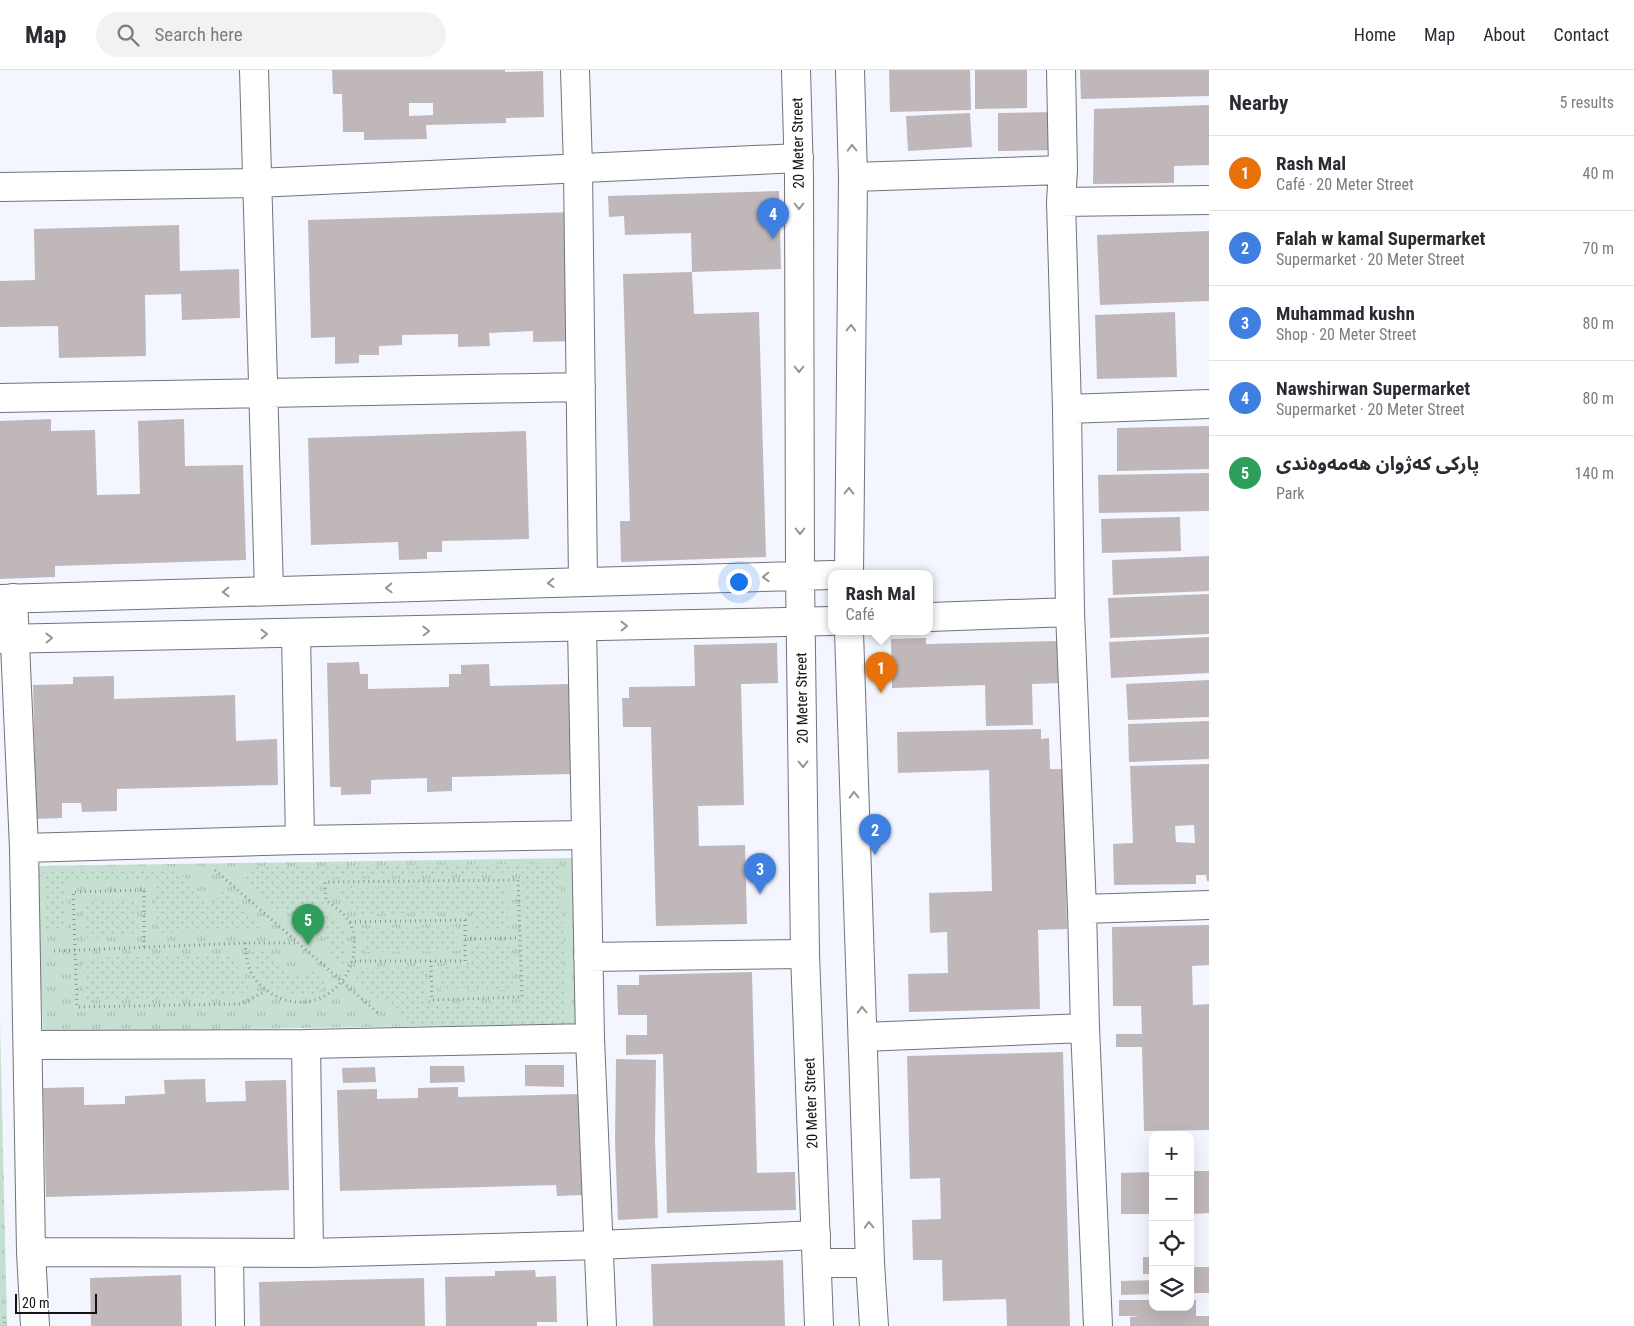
<!DOCTYPE html>
<html lang="en">
<head>
<meta charset="utf-8">
<style>
	:root { --surface:#fff; --page:#f2f2f3; --text:#2b2b33; --muted:#7c7c81; --line:#e1e1e2; --accent:#195e92 }
	body { margin:0; font-family:"Roboto Condensed","Noto Sans Arabic",sans-serif; background:var(--page); color:var(--text) }
	.controls { position:absolute; right:15px; bottom:15px; display:grid; overflow:hidden; border-radius:10px; box-shadow:0 5px 20px #0002 }
	.controls button { width:45px; height:45px; display:grid; place-items:center; padding:0; border:0; border-bottom:1px solid var(--line); background:var(--surface); color:var(--text); font:25px sans-serif }
	.scale { position:absolute; left:15px; bottom:12px; width:82px; box-sizing:border-box; padding-left:5px; border:2px solid #131417; border-top:0; font-size:14px; line-height:18px; white-space:nowrap; color:#131417; -webkit-text-stroke:4px #fff; paint-order:stroke }
	.you { position:absolute; left:738px; top:511px; width:18px; height:18px; margin:-12px; border:4px solid #fff; border-radius:50%; background:#1a73e8; box-shadow:0 0 0 8px #1a73e833 }
	.badge { display:grid; place-items:center; width:32px; height:32px; border-radius:50%; background:var(--accent); color:#fff; font-size:16px; font-weight:700 }
	.pin { position:absolute; translate:-50% -41px; filter:drop-shadow(0 1px 2px #0008) }
	.pin::after { content:''; position:absolute; top:26px; width:18px; height:15px; background:inherit; clip-path:polygon(0 0,100% 0,50% 100%) }
	.popup { position:absolute; left:828px; top:500px; width:105px; height:65px; box-sizing:border-box; display:grid; place-content:center; border-radius:10px; background:var(--surface); filter:drop-shadow(0 1px 4px #0005); font-size:16px; white-space:nowrap; color:var(--muted) }
	.popup b { font-size:19px; color:var(--text) }
	.popup::after { content:''; position:absolute; left:50%; top:100%; margin-left:-10px; border:10px solid transparent; border-top-color:var(--surface) }
	.list { margin:0; padding:0; list-style:none }
	h2 { display:flex; justify-content:space-between; align-items:center; height:65px; margin:0; padding:0 20px; font-size:21px }
	h2 small { font-size:16px; font-weight:400; color:var(--muted) }
	.list li { display:grid; grid-template-columns:32px 1fr auto; gap:15px; align-items:center; box-sizing:border-box; height:75px; padding:0 20px; border-top:1px solid var(--line) }
	.list b { display:block; font-size:19px; white-space:nowrap }
	.list p { margin:0; font-size:16px; white-space:nowrap; color:var(--muted) }
	.list em { font-size:16px; font-style:normal; color:var(--muted) }
	.icon { flex:none; width:28px; height:28px; fill:none; stroke:currentColor; stroke-width:2; stroke-linecap:round; stroke-linejoin:round }
	.map { position:relative; flex:none; width:1209px; height:1256px; overflow:hidden }
	header { display:flex; align-items:center; gap:30px; box-sizing:border-box; height:70px; padding:0 25px; background:var(--surface); border-bottom:1px solid var(--line) }
	header strong { font-size:24px }
	nav { display:flex; gap:28px; margin-inline-start:auto; font-size:18px }
	.search { width:350px; height:45px; background:var(--page); display:flex; align-items:center; gap:12px; box-sizing:border-box; padding:0 18px; border-radius:28px; color:var(--muted); font-size:19px }
	main { display:flex }
	aside { flex:1; background:var(--surface) }
	.map>svg:first-child { display:block }
</style>
</head>
<body>
<header>
<strong>Map</strong>
<div class="search"><svg class="icon" aria-label="search" viewBox="0 0 24 24"><circle cx="10" cy="10" r="6"/><path d="M15 15l6 6"/></svg>Search here</div>
<nav><a>Home</a><a>Map</a><a>About</a><a>Contact</a></nav>
</header>
<main>
<div class="map">
<svg width="1209" height="1256" viewBox="0 0 1209 1256">
	<defs>
		<pattern id="grass-tufts" width="24" height="20" patternUnits="userSpaceOnUse" patternTransform="scale(1.25)"><rect width="24" height="20" fill="#c5e0d0"/><path d="M3 7l-1-3M5 7V3M7 7l1-3M15 17l-1-3M17 17v-4M19 17l1-3" fill="none" stroke="#a8bfb2"/></pattern>
		<pattern id="garden-dots" width="8" height="8" patternUnits="userSpaceOnUse" patternTransform="scale(1.25)"><rect width="8" height="8" fill="#c5e0d0"/><path d="M2 2h.1M6 6h.1" fill="none" stroke="#a8bfb2" stroke-width="1.8" stroke-linecap="round"/></pattern>
	</defs>
	<rect width="100%" height="100%" fill="#f3f6fe"/>
	<path fill="url(#grass-tufts)" d="M 575,788 L 580,954 L 43,962 L 36,796 Z
		M 0,950 L 7,1256 L 0,1256 Z"/>
	<path fill="url(#garden-dots)" d="M 560,793 L 567,954 L 415,956 L 353,910 L 362,898 L 423,897 L 427,934 L 527,932 L 522,802 L 316,808 L 321,830 L 337,850 L 346,864 L 348,886 L 341,897 L 329,886 L 326,868 L 319,854 L 306,846 L 277,841 L 241,806 L 252,797 Z
		M 174,798 L 212,834 L 224,821 L 266,860 L 157,863 L 155,809 L 66,812 L 67,861 L 45,862 L 43,802 Z
		M 507,816 L 508,862 L 473,862 L 472,842 L 363,844 L 350,833 L 336,826 L 336,818 Z
		M 137,829 L 138,866 L 84,868 L 83,830 Z
		M 457,857 L 457,881 L 366,882 L 365,874 L 360,858 Z
		M 512,873 L 513,920 L 441,921 L 441,896 L 470,895 L 469,874 Z
		M 272,881 C 278,899 280,898 297,906 L 311,901 L 324,906 L 329,915 L 312,925 L 293,925 L 275,917 L 257,903 L 251,882 Z
		M 233,884 L 240,902 L 251,916 L 239,926 L 84,930 L 83,888 Z"/>
	<path fill="#c0b7ba" fill-rule="evenodd" d="M 332,0 L 505,0 L 505,2 L 543,1 L 544,47 L 506,48 L 506,53 L 426,55 L 427,69 L 364,70 L 364,62 L 343,62 L 342,24 L 333,24 ZM 409,33 L 433,33 L 433,45 L 409,46 Z
		M 889,0 L 970,0 L 971,40 L 890,42 Z
		M 975,0 L 1027,0 L 1027,38 L 975,39 Z
		M 1080,0 L 1209,0 L 1209,26 L 1081,29 Z
		M 1209,35 L 1209,95 L 1174,96 L 1174,113 L 1093,114 L 1094,39 Z
		M 1053,42 L 1054,80 L 998,81 L 998,43 Z
		M 970,43 L 972,77 L 908,81 L 906,46 Z
		M 779,121 L 781,199 L 692,202 L 691,163 L 625,165 L 624,146 L 609,147 L 608,126 Z
		M 573,142 L 577,271 L 533,272 L 533,261 L 489,263 L 490,276 L 458,277 L 458,264 L 402,265 L 402,275 L 379,276 L 379,285 L 359,285 L 359,293 L 335,294 L 335,267 L 311,268 L 308,150 Z
		M 179,155 L 180,201 L 239,199 L 240,248 L 182,250 L 181,224 L 145,225 L 146,286 L 59,288 L 58,256 L 0,257 L 0,211 L 35,210 L 34,159 Z
		M 1209,161 L 1209,231 L 1100,235 L 1097,165 Z
		M 692,202 L 694,244 L 759,242 L 766,487 L 621,492 L 620,451 L 630,451 L 623,204 Z
		M 1175,242 L 1177,307 L 1097,309 L 1095,245 Z
		M 51,349 L 51,361 L 95,360 L 97,425 L 140,424 L 138,351 L 184,349 L 185,396 L 243,395 L 246,490 L 55,496 L 55,507 L 0,509 L 0,351 Z
		M 1209,356 L 1209,399 L 1117,401 L 1117,358 Z
		M 526,361 L 529,469 L 442,471 L 442,482 L 427,482 L 427,489 L 399,490 L 398,472 L 311,475 L 308,368 Z
		M 1209,403 L 1209,441 L 1099,443 L 1098,405 Z
		M 1180,447 L 1181,481 L 1102,483 L 1101,449 Z
		M 1209,486 L 1209,521 L 1113,525 L 1112,490 Z
		M 1209,524 L 1209,564 L 1110,568 L 1108,528 Z
		M 1209,567 L 1209,603 L 1111,608 L 1109,572 Z
		M 926,568 L 926,574 L 1058,571 L 1059,613 L 1032,614 L 1033,655 L 986,656 L 985,615 L 892,618 L 891,569 Z
		M 777,573 L 778,613 L 741,614 L 744,735 L 698,736 L 699,776 L 745,775 L 747,854 L 656,856 L 651,657 L 623,657 L 622,628 L 629,628 L 629,617 L 695,616 L 694,575 Z
		M 359,592 L 360,604 L 368,604 L 368,619 L 449,617 L 449,604 L 461,604 L 461,595 L 489,594 L 490,616 L 570,614 L 573,704 L 452,707 L 452,721 L 427,722 L 427,708 L 371,710 L 371,724 L 341,725 L 341,717 L 330,717 L 327,593 Z
		M 114,606 L 114,629 L 235,625 L 236,671 L 277,669 L 278,715 L 117,719 L 117,741 L 82,742 L 81,733 L 62,733 L 62,748 L 36,749 L 33,615 L 73,614 L 73,607 Z
		M 1209,610 L 1209,647 L 1128,650 L 1126,614 Z
		M 1209,651 L 1209,689 L 1129,692 L 1128,654 Z
		M 1041,659 L 1041,669 L 1049,668 L 1050,699 L 1064,699 L 1067,859 L 1038,860 L 1040,939 L 909,942 L 908,904 L 948,903 L 947,862 L 930,863 L 929,823 L 992,821 L 989,700 L 898,703 L 897,662 Z
		M 1209,694 L 1209,811 L 1207,811 L 1206,805 L 1196,805 L 1196,814 L 1114,815 L 1113,774 L 1133,773 L 1130,696 ZM 1194,755 L 1195,773 L 1176,772 L 1175,756 Z
		M 1209,855 L 1209,895 L 1192,896 L 1193,935 L 1209,934 L 1209,1060 L 1144,1061 L 1142,977 L 1116,977 L 1116,964 L 1142,964 L 1141,936 L 1113,936 L 1112,857 Z
		M 752,902 L 757,1103 L 795,1102 L 796,1140 L 667,1143 L 663,984 L 626,985 L 626,965 L 647,965 L 647,945 L 618,945 L 617,915 L 639,915 L 639,905 Z
		M 1063,982 L 1070,1256 L 1007,1256 L 1006,1229 L 943,1231 L 942,1190 L 913,1190 L 912,1150 L 941,1149 L 940,1108 L 910,1109 L 907,986 Z
		M 616,989 L 656,990 L 655,1072 L 658,1148 L 618,1150 L 615,1072 Z
		M 525,995 L 564,995 L 564,1017 L 525,1016 Z
		M 430,996 L 464,996 L 465,1012 L 430,1013 Z
		M 375,997 L 376,1012 L 343,1013 L 342,998 Z
		M 205,1009 L 206,1032 L 246,1031 L 245,1011 L 286,1010 L 289,1120 L 46,1127 L 43,1018 L 84,1017 L 84,1035 L 125,1034 L 125,1026 L 165,1024 L 164,1010 Z
		M 458,1017 L 458,1027 L 580,1024 L 582,1125 L 557,1126 L 556,1115 L 340,1121 L 337,1020 L 377,1019 L 377,1029 L 418,1028 L 418,1018 Z
		M 1190,1101 L 1209,1101 L 1209,1143 L 1190,1144 Z
		M 1153,1102 L 1153,1144 L 1121,1144 L 1121,1103 Z
		M 1143,1187 L 1153,1187 L 1153,1204 L 1143,1204 Z
		M 783,1190 L 785,1256 L 653,1256 L 651,1194 Z
		M 1190,1197 L 1209,1197 L 1209,1223 L 1190,1223 Z
		M 535,1200 L 536,1207 L 556,1206 L 557,1252 L 537,1252 L 537,1256 L 446,1256 L 445,1207 L 495,1206 L 495,1201 Z
		M 181,1205 L 182,1256 L 91,1256 L 90,1208 Z
		M 424,1208 L 425,1256 L 260,1256 L 259,1212 Z
		M 1153,1210 L 1153,1224 L 1121,1225 L 1121,1211 Z
		M 1119,1230 L 1153,1230 L 1153,1237 L 1190,1237 L 1190,1230 L 1196,1230 L 1196,1246 L 1209,1246 L 1209,1256 L 1130,1256 L 1130,1247 L 1140,1246 L 1119,1246 Z"/>
	<g fill="none" stroke-linecap="round" stroke-linejoin="round">
		<defs>
			<path id="minor" d="M 254,0 L 269,521
				M 575,0 L 578,98 L 583,512
				M 1061,0 L 1063,100 L 1061,132 L 1067,339 L 1070,542 L 1082,839 L 1085,958 L 1098,1256
				M 853,107 L 1063,100
				M 0,117 L 257,113 L 799,88
				M 1061,132 L 1209,130
				M 0,328 L 581,317
				M 1067,339 L 1209,334
				M 13,528 L 24,778 L 31,1182 L 35,1256
				M 930,547 L 1070,542
				M 582,557 L 590,968 L 602,1256
				M 296,564 L 300,770
				M 24,778 L 300,770 L 586,765
				M 1082,839 L 1209,835
				M 588,887 L 805,884
				M 863,967 L 1085,958
				M 306,974 L 309,1183
				M 28,975 L 306,974 L 590,968
				M 31,1182 L 309,1183 L 599,1175 L 816,1165
				M 229,1183 L 230,1256"/>
			<path id="major" d="M 796,0 L 799,107 L 800,506 L 805,884 L 819,1256
				M 849,504 L 853,107 L 850,0
				M 0,529 L 832,505
				M 849,562 L 870,1193 L 874,1256
				M 0,569 L 832,551
				M 817,1193 L 870,1193"/>
		</defs>
		<use href="#minor" stroke="#71737a" stroke-width="30"/>
		<use href="#major" stroke="#71737a" stroke-width="30"/>
		<path stroke="#909298" stroke-width="3" stroke-dasharray="1 4" stroke-linecap="butt" d="M 215,800 L 379,944
			M 350,852 L 465,850 L 465,891 L 353,891
			M 465,869 L 520,868
			M 245,873 C 246,885 247,895 253,906 C 258,915 267,921 276,926 C 311,945 351,918 354,881 C 355,871 354,859 349,851 C 343,842 334,836 326,830 L 325,812 L 518,810 L 522,927 L 432,930 L 431,891
			M 144,877 L 144,820 L 73,822 L 77,937 L 241,934 L 266,921
			M 54,881 L 245,873 L 297,873
			M 4,1247 L 5,1256"/>
		<use href="#minor" stroke="#fff" stroke-width="28"/>
		<use href="#major" stroke="#fff" stroke-width="28"/>
	</g>
	<defs><path id="oneway-chevron" d="M-2-3.5L2.5 0L-2 3.5" fill="none" stroke-width="1.6" stroke-linecap="round" stroke-linejoin="round" transform="scale(1.25)"/></defs>
	<g stroke="#959597">
		<use href="#oneway-chevron" transform="translate(852 78) rotate(-91)"/>
		<use href="#oneway-chevron" transform="translate(799 136) rotate(90)"/>
		<use href="#oneway-chevron" transform="translate(851 258) rotate(-89)"/>
		<use href="#oneway-chevron" transform="translate(799 299) rotate(90)"/>
		<use href="#oneway-chevron" transform="translate(849 421) rotate(-89)"/>
		<use href="#oneway-chevron" transform="translate(800 461) rotate(90)"/>
		<use href="#oneway-chevron" transform="translate(766 507) rotate(178)"/>
		<use href="#oneway-chevron" transform="translate(551 513) rotate(178)"/>
		<use href="#oneway-chevron" transform="translate(389 518) rotate(178)"/>
		<use href="#oneway-chevron" transform="translate(226 522) rotate(178)"/>
		<use href="#oneway-chevron" transform="translate(624 556) rotate(-1)"/>
		<use href="#oneway-chevron" transform="translate(426 561) rotate(-1)"/>
		<use href="#oneway-chevron" transform="translate(264 564) rotate(-1)"/>
		<use href="#oneway-chevron" transform="translate(49 568) rotate(-1)"/>
		<use href="#oneway-chevron" transform="translate(803 694) rotate(89)"/>
		<use href="#oneway-chevron" transform="translate(854 725) rotate(-92)"/>
		<use href="#oneway-chevron" transform="translate(862 940) rotate(-92)"/>
		<use href="#oneway-chevron" transform="translate(869 1155) rotate(-92)"/>
	</g>
	<g text-anchor="middle" stroke-width="4" stroke-linejoin="round" paint-order="stroke">
		<g font-size="15" fill="#131417" stroke="#fff">
			<text transform="translate(798 73) rotate(-91)" y="5">20 Meter Street</text>
			<text transform="translate(802 628) rotate(-91)" y="5">20 Meter Street</text>
			<text transform="translate(811 1033) rotate(-92)" y="5">20 Meter Street</text>
		</g>
	</g>
</svg>
<div class="controls">
<button>+</button>
<button>−</button>
<button><svg class="icon" aria-label="locate" viewBox="0 0 24 24"><circle cx="12" cy="12" r="6"/><path d="M12 2v4M12 18v4M2 12h4M18 12h4"/></svg></button>
<button><svg class="icon" aria-label="layers" viewBox="0 0 24 24"><path d="M12 4l9 5-9 5-9-5zM3 14l9 5 9-5"/></svg></button>
</div>
<div class="scale">20 m</div>
<div class="you"></div>
<div class="pin badge" style="left:881px;top:623px;background:#e8710a">1</div>
<div class="popup"><b>Rash Mal</b>Café</div>
<div class="pin badge" style="left:875px;top:785px;background:#3f7fe0">2</div>
<div class="pin badge" style="left:760px;top:824px;background:#3f7fe0">3</div>
<div class="pin badge" style="left:773px;top:169px;background:#3f7fe0">4</div>
<div class="pin badge" style="left:308px;top:875px;background:#2e9e5b">5</div>
</div>
<aside>
<h2>Nearby<small>5 results</small></h2>
<ul class="list">
<li><span class="badge" style="background:#e8710a">1</span><div><b>Rash Mal</b><p>Café · 20 Meter Street</p></div><em>40 m</em></li>
<li><span class="badge" style="background:#3f7fe0">2</span><div><b>Falah w kamal Supermarket</b><p>Supermarket · 20 Meter Street</p></div><em>70 m</em></li>
<li><span class="badge" style="background:#3f7fe0">3</span><div><b>Muhammad kushn</b><p>Shop · 20 Meter Street</p></div><em>80 m</em></li>
<li><span class="badge" style="background:#3f7fe0">4</span><div><b>Nawshirwan Supermarket</b><p>Supermarket · 20 Meter Street</p></div><em>80 m</em></li>
<li><span class="badge" style="background:#2e9e5b">5</span><div><b>پارکی کەژوان هەمەوەندی</b><p>Park</p></div><em>140 m</em></li>
</ul>
</aside>
</main>
</body>
</html>
